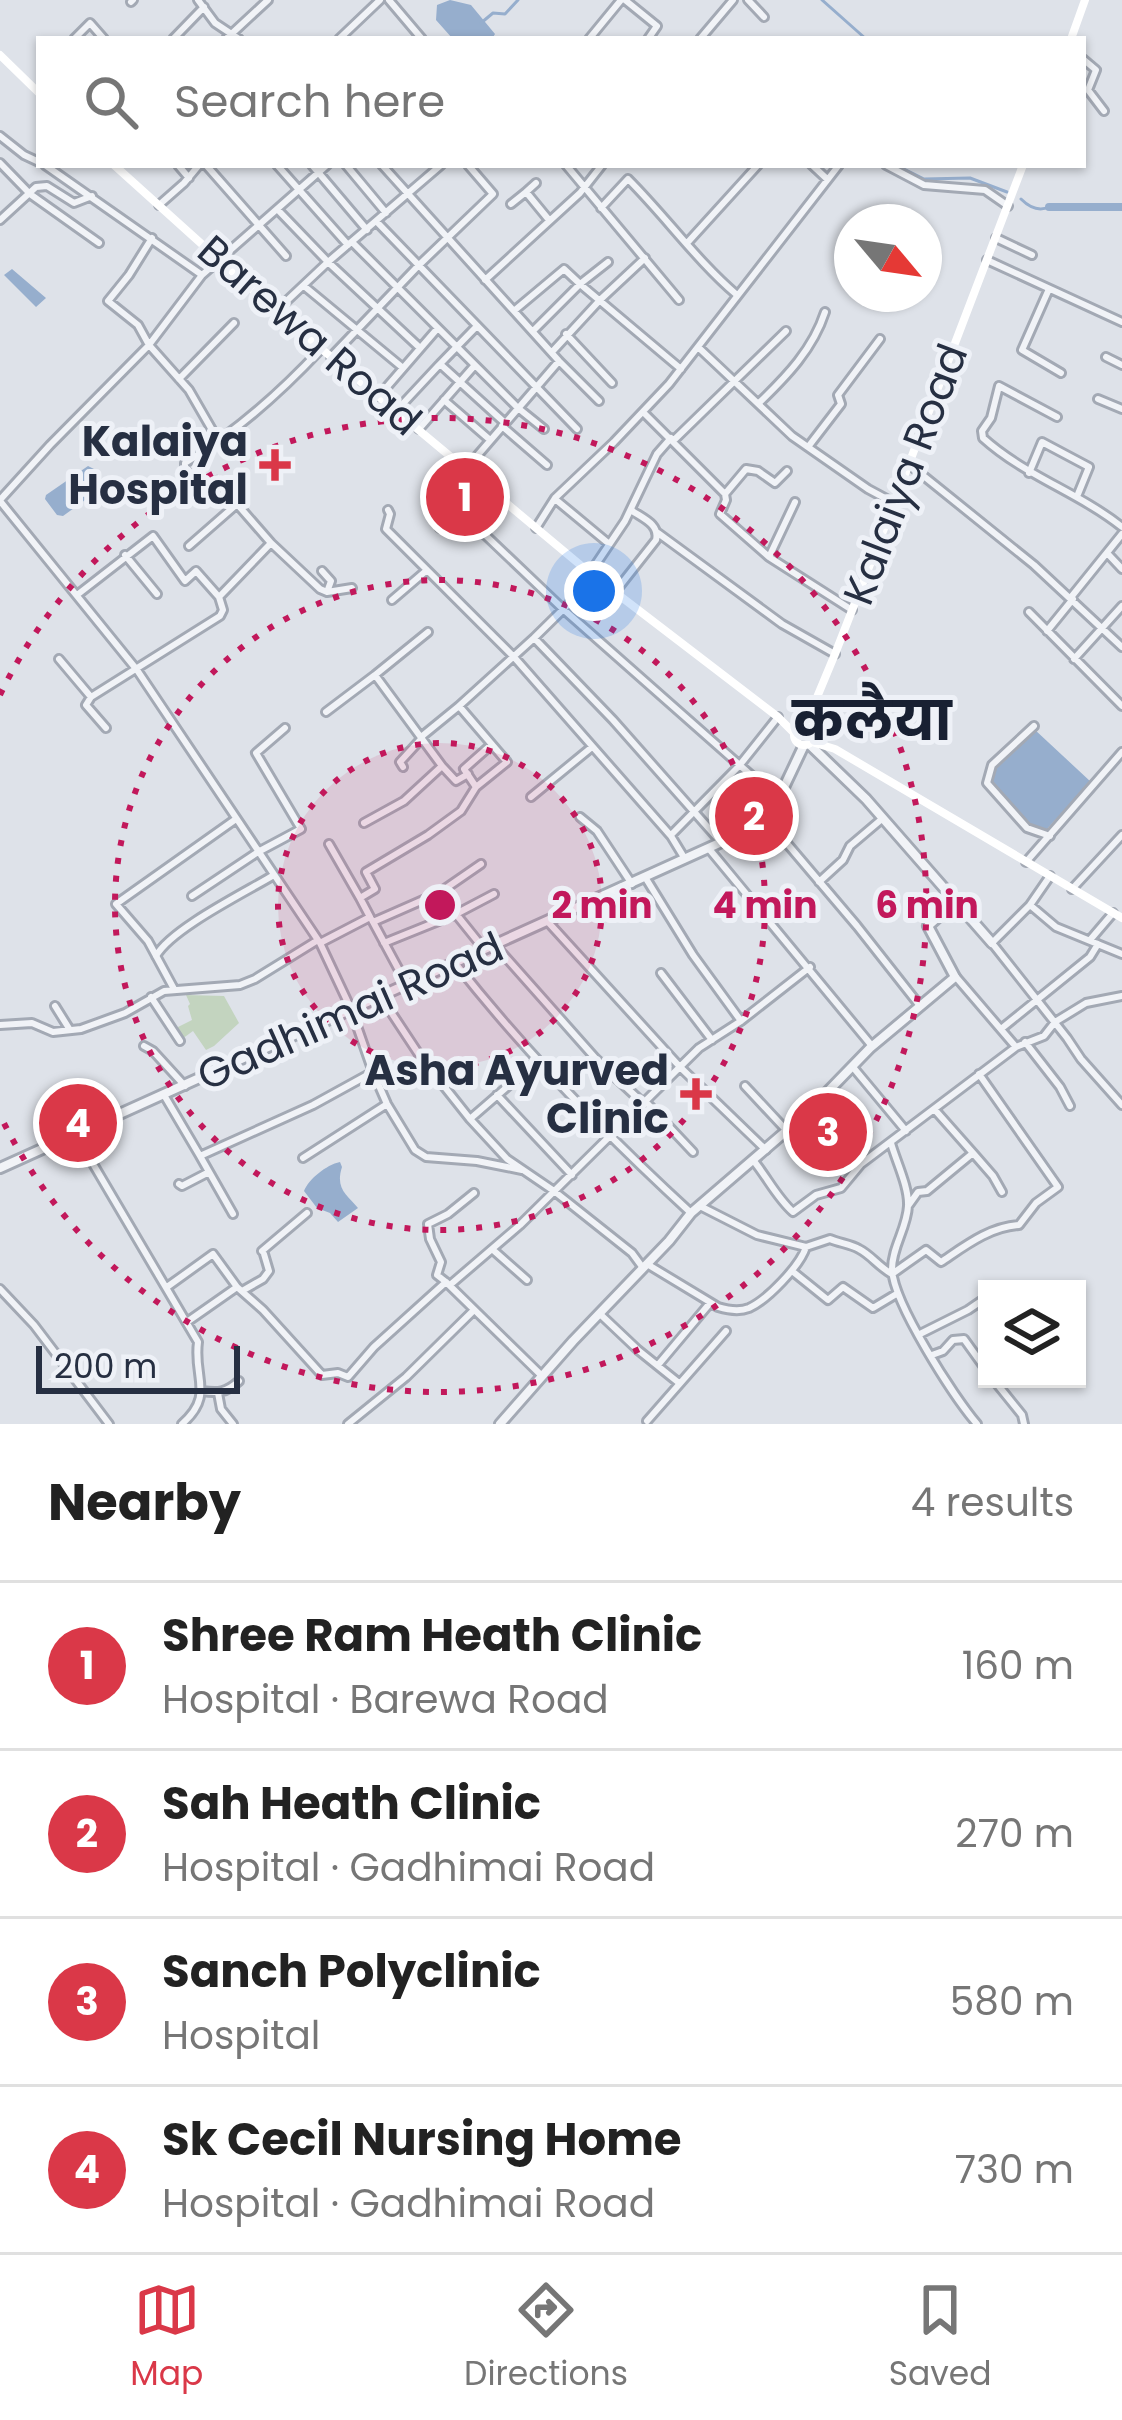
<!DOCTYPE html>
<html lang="en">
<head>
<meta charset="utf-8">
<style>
	:root { --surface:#fff; --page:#f2f2f2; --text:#222; --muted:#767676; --line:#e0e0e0; --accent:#da3848 }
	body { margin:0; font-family:Poppins,"Noto Sans Devanagari",sans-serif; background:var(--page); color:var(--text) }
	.controls { position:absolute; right:36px; bottom:36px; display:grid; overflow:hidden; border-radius:0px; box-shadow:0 3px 9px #0004 }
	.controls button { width:108px; height:108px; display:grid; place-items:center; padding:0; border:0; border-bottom:3px solid var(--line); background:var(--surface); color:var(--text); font:60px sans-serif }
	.compass { position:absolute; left:834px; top:204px; width:108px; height:108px; border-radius:50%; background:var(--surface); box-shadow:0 3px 9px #0004; rotate:119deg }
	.scale { position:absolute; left:36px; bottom:30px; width:204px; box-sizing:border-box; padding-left:12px; border:6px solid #262f42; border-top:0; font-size:33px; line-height:42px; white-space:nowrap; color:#262f42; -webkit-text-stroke:9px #eef1f7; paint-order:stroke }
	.you { position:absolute; left:594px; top:591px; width:42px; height:42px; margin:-30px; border:9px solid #fff; border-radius:50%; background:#1a73e8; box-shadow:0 0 0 18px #1a73e833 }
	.badge { display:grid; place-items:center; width:78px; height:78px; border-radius:50%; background:var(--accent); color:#fff; font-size:39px; font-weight:700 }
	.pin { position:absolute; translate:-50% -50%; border:6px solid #fff; box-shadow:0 3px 12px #0006 }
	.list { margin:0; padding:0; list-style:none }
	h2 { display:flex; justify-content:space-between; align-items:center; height:156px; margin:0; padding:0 48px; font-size:51px }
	h2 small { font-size:39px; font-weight:400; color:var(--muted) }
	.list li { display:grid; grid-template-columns:78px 1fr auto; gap:36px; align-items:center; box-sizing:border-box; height:168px; padding:0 48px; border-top:3px solid var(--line) }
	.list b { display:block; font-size:45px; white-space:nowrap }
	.list p { margin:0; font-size:39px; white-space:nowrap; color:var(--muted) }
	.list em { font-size:39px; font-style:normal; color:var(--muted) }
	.icon { flex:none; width:66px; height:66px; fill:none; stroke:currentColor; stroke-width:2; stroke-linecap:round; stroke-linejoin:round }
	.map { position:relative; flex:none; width:1122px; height:1424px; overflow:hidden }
	.search { position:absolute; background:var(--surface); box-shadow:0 3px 9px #0004; left:36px; right:36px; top:36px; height:132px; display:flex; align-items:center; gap:30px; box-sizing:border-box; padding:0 42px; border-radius:0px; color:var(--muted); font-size:45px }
	.sheet { height:828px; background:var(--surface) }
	nav { display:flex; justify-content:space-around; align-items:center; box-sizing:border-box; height:168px; border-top:3px solid var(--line); background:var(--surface); font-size:33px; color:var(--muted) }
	nav a { display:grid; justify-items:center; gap:6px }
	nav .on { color:var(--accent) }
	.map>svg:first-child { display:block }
</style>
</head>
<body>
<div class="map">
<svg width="1122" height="1424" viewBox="0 0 1122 1424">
	<rect width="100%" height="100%" fill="#dee2e9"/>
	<path fill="#c3d4bf" d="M 186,995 L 224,996 L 239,1023 L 214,1046 L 206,1050 L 193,1031 L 182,1039 L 174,1029 L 192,1020 L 188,1006 L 190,1004 Z"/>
	<path fill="#96aecd" d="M 450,0 L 471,5 L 495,34 L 492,39 L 452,38 L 436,20 L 437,5 Z
		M 12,269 L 46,298 L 36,307 L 4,275 Z
		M 88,466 L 94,469 L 103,481 L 99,490 L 63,516 L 57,515 L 45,499 L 46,495 Z
		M 1034,729 L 1091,782 L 1044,832 L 1028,824 L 989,782 C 994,759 1017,744 1034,729 Z
		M 340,1162 L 342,1167 C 335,1189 347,1195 358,1208 L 338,1222 L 330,1213 L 317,1208 L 304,1191 C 309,1179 326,1165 340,1162 Z"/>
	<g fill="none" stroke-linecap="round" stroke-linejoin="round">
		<path stroke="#96aecd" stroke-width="3" d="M 822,0 L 866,39
			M 481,23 L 493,13 L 505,14 L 518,0
			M 896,165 L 924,179 L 970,178 L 1007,192
			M 1021,199 C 1029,207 1038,212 1049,207"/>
		<path stroke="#96aecd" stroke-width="8" d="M 1049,207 L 1122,207"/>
		<defs>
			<path id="minor" d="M 198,0 L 215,23 L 239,39
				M 389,0 L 422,39
				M 625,0 L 657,26 L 648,39
				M 748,0 L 764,17
				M 131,2 L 133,0
				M 74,39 L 90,23 L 104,39
				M 173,39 L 204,7
				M 226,39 L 268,0
				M 339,39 L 380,0
				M 589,39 L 621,0
				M 700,39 L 733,0
				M 1083,59 L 1096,70 L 1088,90 L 1104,111
				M 0,136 L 24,155 L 39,162
				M 0,163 L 30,194 L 99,243
				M 45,165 L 202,275
				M 178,165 L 189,178
				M 206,165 L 286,256
				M 277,165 L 348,245
				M 312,165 L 367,230
				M 346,165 L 386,213
				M 382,165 L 559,361 L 599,401
				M 566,165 L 679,300
				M 812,165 L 827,179
				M 886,165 L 924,185 L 985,190 L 1008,206
				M 526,192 L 536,183
				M 511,204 L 526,192 L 549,220
				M 159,205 L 184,183 L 199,165
				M 601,208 L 628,179 C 666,217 697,261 737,295
				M 277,209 L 328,262 L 420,348
				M 0,220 L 36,187 L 47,186 L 74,203 L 92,196
				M 376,221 L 577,429
				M 152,238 L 129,275 L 108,301 L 138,325 L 149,345 L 189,390 L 219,442
				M 996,238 L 1032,255
				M 352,242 L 518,408 L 544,429
				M 688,242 L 758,165
				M 987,260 L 1122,322
				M 485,280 L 580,193 L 602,165
				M 304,286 L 403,368
				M 1049,289 L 1022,350 L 1061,373
				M 515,310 L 564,269 L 580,284 L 608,262
				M 276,311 L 328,262 L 441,165
				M 476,327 L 440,364 L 505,423
				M 533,331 L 580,284 L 681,369
				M 566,334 L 612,383
				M 698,347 L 792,436 L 868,489 L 894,503
				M 552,352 L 600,300 L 645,258
				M 331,357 L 418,266 L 493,194 L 468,165
				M 1106,357 L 1122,365
				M 179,379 L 234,323
				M 379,396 L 437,329
				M 1098,399 L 1122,409
				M 444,400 L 489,439
				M 759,403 C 787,376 813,349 825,312
				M 397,410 L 439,365
				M 643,412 L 725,494 L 726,500 L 720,514 L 769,557 L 852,610
				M 1057,417 L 999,386 L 991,418 L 982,431 L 983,438 C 1025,476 1078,492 1122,527
				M 502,426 L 547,465
				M 419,429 L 475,365
				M 674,440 L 786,331
				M 808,447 L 841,404 L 838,395 L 880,339
				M 910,465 L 1034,565 L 1122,647
				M 1029,473 L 1042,442 L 1089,467 L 1078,494
				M 445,493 L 559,361
				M 725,494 L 746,469 L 758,471 L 775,483 L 787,471
				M 555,499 L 608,543
				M 0,500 L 50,445 L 149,345 L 202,275 L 327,165
				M 0,501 L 137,670 L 320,943 L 351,1009 L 373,1072 L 387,1104 L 415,1150 L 426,1157 L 477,1161 L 522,1170
				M 163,502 L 195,486
				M 388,510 L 390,514 L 386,529 L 514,657 L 671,836 L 685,859
				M 440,528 L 458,509 L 563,609 L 778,799
				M 536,528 L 555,498 L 614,442 L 669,384 L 839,165
				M 658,533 L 782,624 L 835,654
				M 271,543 L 217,481 L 198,492 L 185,469 L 185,463 C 236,432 281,392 321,349
				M 189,546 L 237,504
				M 1107,553 L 1122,569
				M 125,555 L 157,594
				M 769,557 L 795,502
				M 322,571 L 331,581 L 327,592
				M 590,573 L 625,521 L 657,454 L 671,438
				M 615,592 L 656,540 C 660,524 642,518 631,510
				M 77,595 L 153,536 L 185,581 L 196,571 L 219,597
				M 1072,596 L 1122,534
				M 392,600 L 427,570
				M 1029,612 L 1122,706
				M 1047,631 L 1073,599
				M 535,639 L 613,720 L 720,841
				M 59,659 L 91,697
				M 1074,659 L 1122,606
				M 375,675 L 428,632
				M 326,712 L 375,675 L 442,766
				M 1034,726 L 992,765 L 987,783 L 1027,828 L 1050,836
				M 106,728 L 86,705 L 91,697 L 220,616 L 223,610 L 219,597 L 271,543 L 320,589 L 327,592 L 352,588
				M 421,737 L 459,706
				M 403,767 L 400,762 L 422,738
				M 476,787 L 507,762 L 459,706 L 534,638 L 596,577
				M 531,797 L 592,747
				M 580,817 L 597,831 L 632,884
				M 768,821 L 857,926 L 920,1006
				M 364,823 L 404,801 L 442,766 L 456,781 L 468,774
				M 672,834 L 739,766 L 778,717
				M 329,844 L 360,898
				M 710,850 L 872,1046
				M 1026,862 L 1122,752
				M 1050,876 L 1030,905 L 1056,927 L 1122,954
				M 645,877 L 693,955 L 741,1021
				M 819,882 L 843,860 L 850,846 L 883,818
				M 1072,889 L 1122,835
				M 439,893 L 481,864
				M 192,896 L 258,852 L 301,829 L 256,753 L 285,728
				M 1030,905 L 992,943 L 1067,1038 L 1081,1059 L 1122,1105
				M 372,920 L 407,985
				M 373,922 L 439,893 L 484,949
				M 548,922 L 680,1067 L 766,1150
				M 1090,940 L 1113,913
				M 320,943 L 370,917 L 360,898 L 375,889 L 366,872 L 428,835 L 461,811 L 476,787 L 464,769 L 491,745
				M 384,943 L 456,914 L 494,894
				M 495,945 L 596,1059 L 644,1104
				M 156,956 C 171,929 244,893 274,875
				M 456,964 C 527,1054 606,1135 691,1213
				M 661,973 L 712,1040
				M 956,977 L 1016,1047
				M 174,989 L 148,941 L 116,904 L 236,819
				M 151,997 L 180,1041
				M 381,997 L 420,1056 L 470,1119 L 507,1159 L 554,1191 L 632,1253 L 643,1268
				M 55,1006 L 70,1030
				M 0,1025 L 32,1023 L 53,1032 L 81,1029 L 125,1013 L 164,991 L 240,985 L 255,979 L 318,940
				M 1001,1029 L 1090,957 L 1098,944
				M 1025,1042 L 1060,1087 L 1070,1106
				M 144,1046 L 153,1051 L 185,1086
				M 852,1066 L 906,1131
				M 745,1086 L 787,1131
				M 164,1095 L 200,1156 L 313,1105 L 373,1072
				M 497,1095 L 572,1175
				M 646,1102 L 693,1152
				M 470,1119 L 537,1061
				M 76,1135 L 198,1342 C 193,1378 215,1395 182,1424
				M 891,1143 C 896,1161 909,1187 908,1206 C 907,1228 892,1247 892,1269 C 893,1303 954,1397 977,1424
				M 973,1153 L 993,1176 L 1002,1192
				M 200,1156 L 233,1214
				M 303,1158 L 387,1104
				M 753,1160 C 767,1177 777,1198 793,1212 L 816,1195 L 841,1188 L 861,1164 L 1016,1047 L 1044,1036 L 1055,1022 L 1086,1003 L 1122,996
				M 179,1184 L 182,1186 L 209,1172
				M 700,1206 L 757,1235 L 806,1247 L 830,1239 C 839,1243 851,1244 859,1249 C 871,1255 879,1267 892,1274
				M 908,1206 L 918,1192 L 927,1191 L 973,1153 L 935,1110
				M 492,1249 L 527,1280
				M 262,1251 L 307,1213
				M 647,1264 L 718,1307 C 728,1310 739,1312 749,1308 C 767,1300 800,1266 806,1247
				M 792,1271 L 828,1300 L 843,1287 L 873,1308 L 898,1293
				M 892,1274 L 926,1250 L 941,1262 C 965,1246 989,1227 1019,1225 L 1036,1203 L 1058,1187 L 979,1074
				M 446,1282 L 437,1275 L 441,1262 L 430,1239 L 428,1224 L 448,1214 L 474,1193
				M 450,1285 L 520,1225 L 699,1048 L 741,1021 L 810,967
				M 167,1287 L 213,1254 L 237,1287
				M 0,1289 L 34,1325 L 109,1424
				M 242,1291 L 263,1279 L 269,1271 L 264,1254
				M 600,1314 L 638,1350 L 679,1383
				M 187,1322 L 237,1287 L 263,1310 L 322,1375 L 338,1373 L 348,1377 L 374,1347 L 446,1282 L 541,1375
				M 920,1334 L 968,1310 L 987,1297
				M 932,1355 L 943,1351 L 953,1340 L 964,1339 L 987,1371
				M 658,1365 L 710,1303
				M 993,1379 L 1022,1415 L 1024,1424
				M 202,1391 C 218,1393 226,1393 239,1381
				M 218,1393 L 221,1409 L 233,1424
				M 647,1421 L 726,1331
				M 348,1424 L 406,1377 L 473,1311"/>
			<path id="tertiary" d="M 809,744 L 866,799 L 992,943
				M 0,1168 L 768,821 L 804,745
				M 500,1424 L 573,1341 L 669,1241 L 691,1213 L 806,1114 L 870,1048 L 955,977 L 928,926 L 956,901"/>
		</defs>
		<use href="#minor" stroke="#a3a9b4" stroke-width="12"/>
		<use href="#tertiary" stroke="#a3a9b4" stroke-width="14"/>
		<use href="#minor" stroke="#f1f3f7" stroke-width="6"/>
		<use href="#tertiary" stroke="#f1f3f7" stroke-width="8"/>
		<path stroke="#fff" stroke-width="8" d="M 1071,39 L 1085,0
			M 0,55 L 39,93
			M 114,165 L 276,311 L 590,573 L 778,717 L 795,734
			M 802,725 L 810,714 L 835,654 L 894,503 L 1023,165
			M794 735a10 10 0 1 1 20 0a10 10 0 1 1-20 0Z
			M 812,742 L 835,749 L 1122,918"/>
	</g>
	<circle cx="440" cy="905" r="162" fill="#c2185b" fill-opacity=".12"/>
	<g fill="none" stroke="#c2185b" stroke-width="6" stroke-dasharray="6 12">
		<circle cx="440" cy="905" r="162"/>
		<circle cx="440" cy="905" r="325"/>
		<path d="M0 695A487 487 0 1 1 0 1115"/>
	</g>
	<g fill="#da3848" stroke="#eef1f7" stroke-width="4.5">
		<path d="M269 447h12v12h12v12h-12v12h-12v-12h-12v-12h12z"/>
		<path d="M690 1076h12v12h12v12h-12v12h-12v-12h-12v-12h12z"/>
	</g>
	<g text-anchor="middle" stroke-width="10" stroke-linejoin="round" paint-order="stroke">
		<g font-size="42" fill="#262f42" stroke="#eef1f7">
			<text transform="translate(310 335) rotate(41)" y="15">Barewa Road</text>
			<text transform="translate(905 474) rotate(-69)" y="15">Kalaiya Road</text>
			<text transform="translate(350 1011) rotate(-24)" y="15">Gadhimai Road</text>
		</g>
		<g font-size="42" font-weight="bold" fill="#262f42" stroke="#eef1f7" text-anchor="end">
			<text x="248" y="456">Kalaiya<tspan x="248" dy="48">Hospital</tspan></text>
			<text x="669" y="1085">Asha Ayurved<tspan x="669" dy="48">Clinic</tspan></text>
		</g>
		<g font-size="54" font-weight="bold" fill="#182032" stroke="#eef1f7">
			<text x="872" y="740">कलैया</text>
		</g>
	</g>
	<circle cx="440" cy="905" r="18" fill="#c2185b" stroke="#eef1f7" stroke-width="6"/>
	<g font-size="36" text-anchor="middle" font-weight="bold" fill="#c2185b" stroke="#eef1f7" stroke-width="10" stroke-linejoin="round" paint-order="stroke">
		<text x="602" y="918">2 min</text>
		<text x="765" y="918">4 min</text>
		<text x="927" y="918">6 min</text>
	</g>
</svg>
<div class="controls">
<button><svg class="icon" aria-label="layers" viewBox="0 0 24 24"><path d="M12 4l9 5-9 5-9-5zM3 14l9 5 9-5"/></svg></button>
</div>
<svg class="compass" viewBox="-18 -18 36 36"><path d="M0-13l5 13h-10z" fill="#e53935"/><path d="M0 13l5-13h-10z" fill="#767676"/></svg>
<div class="scale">200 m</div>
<div class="you"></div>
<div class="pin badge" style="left:465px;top:497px">1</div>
<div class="pin badge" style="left:754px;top:816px">2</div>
<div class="pin badge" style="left:828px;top:1132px">3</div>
<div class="pin badge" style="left:78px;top:1123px">4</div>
<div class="search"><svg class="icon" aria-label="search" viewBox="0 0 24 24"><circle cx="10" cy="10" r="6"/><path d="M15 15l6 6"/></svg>Search here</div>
</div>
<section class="sheet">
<h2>Nearby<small>4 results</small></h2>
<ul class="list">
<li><span class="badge">1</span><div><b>Shree Ram Heath Clinic</b><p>Hospital · Barewa Road</p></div><em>160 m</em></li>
<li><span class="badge">2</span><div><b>Sah Heath Clinic</b><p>Hospital · Gadhimai Road</p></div><em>270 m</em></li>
<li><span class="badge">3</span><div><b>Sanch Polyclinic</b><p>Hospital</p></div><em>580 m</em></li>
<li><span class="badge">4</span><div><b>Sk Cecil Nursing Home</b><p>Hospital · Gadhimai Road</p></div><em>730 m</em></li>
</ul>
</section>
<nav>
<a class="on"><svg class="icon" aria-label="map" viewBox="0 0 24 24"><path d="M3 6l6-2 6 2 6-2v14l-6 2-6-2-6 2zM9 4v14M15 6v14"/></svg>Map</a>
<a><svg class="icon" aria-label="directions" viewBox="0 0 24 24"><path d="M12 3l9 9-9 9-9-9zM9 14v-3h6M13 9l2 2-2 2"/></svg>Directions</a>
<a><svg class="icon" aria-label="saved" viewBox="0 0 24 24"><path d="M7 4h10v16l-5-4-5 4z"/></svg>Saved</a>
</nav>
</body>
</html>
